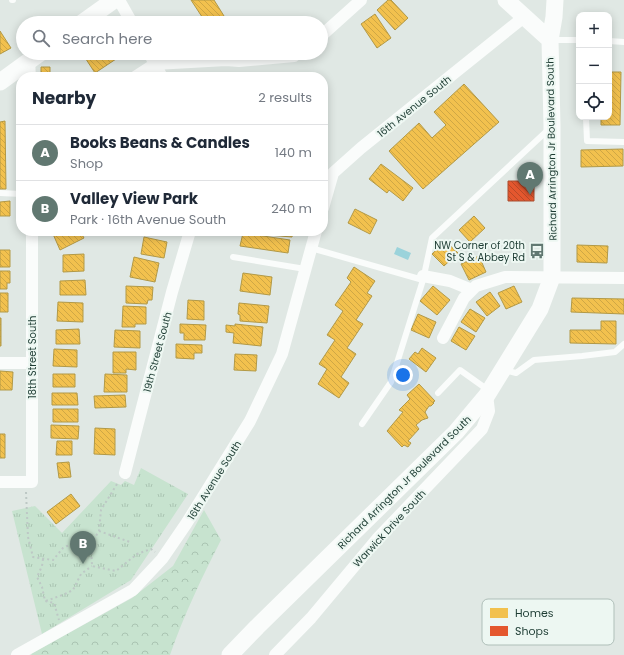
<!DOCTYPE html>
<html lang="en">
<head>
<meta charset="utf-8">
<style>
	:root { --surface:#fff; --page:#f2f2f3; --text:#1f2937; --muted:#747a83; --line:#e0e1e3; --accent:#617871 }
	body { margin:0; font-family:Poppins,sans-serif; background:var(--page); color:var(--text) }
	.controls { position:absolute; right:12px; top:12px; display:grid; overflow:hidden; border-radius:8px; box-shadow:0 2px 10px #0003 }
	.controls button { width:36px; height:36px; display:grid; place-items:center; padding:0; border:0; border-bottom:1px solid var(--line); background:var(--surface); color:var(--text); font:20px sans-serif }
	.you { position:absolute; left:403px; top:375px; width:14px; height:14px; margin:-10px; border:3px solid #fff; border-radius:50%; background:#1a73e8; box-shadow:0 0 0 6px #1a73e833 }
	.badge { display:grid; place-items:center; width:26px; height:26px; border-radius:50%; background:var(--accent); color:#fff; font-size:13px; font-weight:700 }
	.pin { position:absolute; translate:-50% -33px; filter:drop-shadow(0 1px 2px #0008) }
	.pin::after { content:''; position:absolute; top:21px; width:14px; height:12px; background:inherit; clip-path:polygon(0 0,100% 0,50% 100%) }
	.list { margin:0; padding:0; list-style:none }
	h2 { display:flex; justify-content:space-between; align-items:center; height:52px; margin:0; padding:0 16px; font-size:17px }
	h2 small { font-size:13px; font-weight:400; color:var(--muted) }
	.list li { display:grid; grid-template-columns:26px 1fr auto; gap:12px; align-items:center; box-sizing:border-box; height:56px; padding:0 16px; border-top:1px solid var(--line) }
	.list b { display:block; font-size:15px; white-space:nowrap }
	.list p { margin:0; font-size:13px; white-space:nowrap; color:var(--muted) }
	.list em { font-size:13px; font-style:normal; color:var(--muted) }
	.icon { flex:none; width:22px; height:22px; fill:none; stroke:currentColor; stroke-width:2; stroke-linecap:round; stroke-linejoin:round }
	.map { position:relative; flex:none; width:624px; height:655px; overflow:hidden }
	.search { position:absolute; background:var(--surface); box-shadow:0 2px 10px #0003; left:16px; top:16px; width:312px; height:44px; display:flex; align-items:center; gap:10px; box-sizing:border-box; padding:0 14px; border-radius:22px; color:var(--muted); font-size:15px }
	.panel { position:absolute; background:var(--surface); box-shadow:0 2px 10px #0003; left:16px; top:72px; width:312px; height:164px; border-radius:16px }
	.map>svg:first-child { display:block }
</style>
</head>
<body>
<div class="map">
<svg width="624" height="655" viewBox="0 0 624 655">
	<defs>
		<pattern id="forest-crowns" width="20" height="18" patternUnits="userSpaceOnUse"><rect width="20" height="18" fill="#c7e3cf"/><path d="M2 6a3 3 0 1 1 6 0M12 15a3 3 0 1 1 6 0" fill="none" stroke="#aac4b2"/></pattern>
		<pattern id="park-tufts" width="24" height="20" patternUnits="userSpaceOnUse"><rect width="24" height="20" fill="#c7e3cf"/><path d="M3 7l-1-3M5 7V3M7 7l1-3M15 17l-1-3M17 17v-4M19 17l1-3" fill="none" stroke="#aac4b2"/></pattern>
		<pattern id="homes-back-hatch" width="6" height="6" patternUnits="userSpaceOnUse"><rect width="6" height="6" fill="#f2c14e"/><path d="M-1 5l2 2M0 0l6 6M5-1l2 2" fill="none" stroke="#cfa745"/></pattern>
		<pattern id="shops-back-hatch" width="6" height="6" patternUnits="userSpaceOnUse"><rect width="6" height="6" fill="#e4572e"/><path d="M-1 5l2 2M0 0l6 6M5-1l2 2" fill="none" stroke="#b84928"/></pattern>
	</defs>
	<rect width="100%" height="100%" fill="#e0e8e4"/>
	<path fill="url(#forest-crowns)" d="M 204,510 L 221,540 C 202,577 184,615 170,655 L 32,655 L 31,654 L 132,598 L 173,566 Z"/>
	<path fill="url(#park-tufts)" d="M 141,468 L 188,494 L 131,580 L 42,634 L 12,511 L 35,506 L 62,533 L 111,481 L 121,485 L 125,481 L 134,485 Z"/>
	<path fill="#9bd3db" d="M 397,247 L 411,253 L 408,260 L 394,254 Z"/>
	<path fill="url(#homes-back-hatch)" stroke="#b29946" d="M 191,0 L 214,0 L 224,16 L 217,21 L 214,17 L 206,23 Z
		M 388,0 L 391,0 L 408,18 L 395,30 L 377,10 Z
		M 375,14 L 391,38 L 377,48 L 361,24 Z
		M 0,31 L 11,48 L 0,54 Z
		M 82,53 L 120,53 L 122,55 L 95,73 Z
		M 41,67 L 50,67 L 50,73 L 55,73 L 55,77 L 41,77 Z
		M 609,72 L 621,72 L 620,125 L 601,125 L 601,117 L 609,117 Z
		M 464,84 L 499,122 L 423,189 L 389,151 L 419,123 L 432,138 L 446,125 L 434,112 Z
		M 5,121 L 6,189 L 0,189 L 0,122 Z
		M 623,149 L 623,166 L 581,167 L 581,150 Z
		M 381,164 L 413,188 L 403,201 L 389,190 L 387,193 L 369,179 Z
		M 10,201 L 10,216 L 0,216 L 0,202 Z
		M 355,209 L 377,220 L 370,234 L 348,223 Z
		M 474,216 L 485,228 L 470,242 L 459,230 Z
		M 59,231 L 80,231 L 84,238 L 60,250 L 53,234 Z
		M 268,231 L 293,231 L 292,237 L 268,235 Z
		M 243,233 L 290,240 L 288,253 L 240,246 Z
		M 144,237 L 167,242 L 164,258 L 141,254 Z
		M 446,241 L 458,253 L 444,266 L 432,254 Z
		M 577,245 L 608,246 L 607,263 L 577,262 Z
		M 0,250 L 10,250 L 10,267 L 0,267 Z
		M 84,254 L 84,271 L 63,272 L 63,255 Z
		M 479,256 L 486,272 L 469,280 L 461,264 Z
		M 134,257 L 159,263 L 155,282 L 130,277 Z
		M 354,267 L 375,281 L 367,293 L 372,296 L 356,320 L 363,324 L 347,348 L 356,354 L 341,377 L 349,383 L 339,398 L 318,384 L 327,369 L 319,364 L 335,340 L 327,335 L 343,311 L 335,305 L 351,282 L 347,278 Z
		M 0,271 L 10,271 L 10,283 L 7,283 L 7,289 L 0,289 Z
		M 243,273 L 272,277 L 270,295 L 240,291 Z
		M 85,280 L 86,295 L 60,295 L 60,281 Z
		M 126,286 L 153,287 L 152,300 L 148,300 L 147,304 L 126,303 Z
		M 433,286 L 450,300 L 437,315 L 420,301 Z
		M 514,286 L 522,302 L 506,309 L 498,293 Z
		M 490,292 L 500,306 L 487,316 L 476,302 Z
		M 0,293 L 8,293 L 8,312 L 0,312 Z
		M 572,298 L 624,299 L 624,314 L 571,312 Z
		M 188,300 L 204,301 L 204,320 L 187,319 Z
		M 58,302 L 83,303 L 83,322 L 57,321 Z
		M 239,303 L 269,306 L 267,323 L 240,321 L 240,315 L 238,314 Z
		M 123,306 L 146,307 L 146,324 L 135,324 L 135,327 L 122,327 Z
		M 470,309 L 485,318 L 476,332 L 461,322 Z
		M 418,314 L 436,322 L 429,338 L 411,330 Z
		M 0,318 L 1,318 L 1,346 L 0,346 Z
		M 601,321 L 616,321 L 616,344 L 570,343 L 570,330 L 601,330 Z
		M 180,324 L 206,325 L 205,340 L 184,340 L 184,333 L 180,333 Z
		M 235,324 L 263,327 L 261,346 L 233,343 L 234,333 L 226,332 L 226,325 L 235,326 Z
		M 459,327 L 475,336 L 466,350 L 451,341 Z
		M 79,329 L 80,344 L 56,344 L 56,330 Z
		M 115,330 L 140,331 L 140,348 L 114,347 Z
		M 176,344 L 202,345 L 202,353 L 194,353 L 194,359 L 176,358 Z
		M 422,348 L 436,358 L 426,372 L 409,359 L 415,352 L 418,354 Z
		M 54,349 L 77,350 L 77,367 L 53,366 Z
		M 113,352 L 136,352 L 136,370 L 126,369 L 126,373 L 113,373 Z
		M 235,354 L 257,355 L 256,371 L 234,370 Z
		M 0,371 L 13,372 L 12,390 L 0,390 Z
		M 53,374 L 75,374 L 75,387 L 53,387 Z
		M 105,374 L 127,375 L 127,392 L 104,392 Z
		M 419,384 L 435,401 L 433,402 L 434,403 L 431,406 L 429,406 L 425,412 L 428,418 L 422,420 L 416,425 L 419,429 L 408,441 L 411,443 L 408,447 L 404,445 L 402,447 L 387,431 L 403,412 L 399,410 L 410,399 L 407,395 Z
		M 52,393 L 77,393 L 78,405 L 52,405 Z
		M 125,395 L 126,407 L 95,408 L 94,396 Z
		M 53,409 L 78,409 L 78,422 L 53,422 Z
		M 51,425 L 79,426 L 78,439 L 51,438 Z
		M 95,428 L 115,429 L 115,455 L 94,454 Z
		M 0,434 L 5,434 L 5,458 L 0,458 Z
		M 57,441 L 72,441 L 72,455 L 56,455 Z
		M 69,462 L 71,477 L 59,478 L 57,463 Z
		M 71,494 L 80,506 L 56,524 L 47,512 Z"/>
	<path fill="url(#shops-back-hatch)" stroke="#a84f30" d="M 508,181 L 534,181 L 534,201 L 508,201 Z"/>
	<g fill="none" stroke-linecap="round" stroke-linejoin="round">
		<path stroke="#bdc8c5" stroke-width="2" stroke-dasharray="2 3" stroke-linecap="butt" d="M 117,484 L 101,510 L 99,531 L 91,544 L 92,566 L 116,571 L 137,554 L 151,549 L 155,552
			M 26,492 L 28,537 L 33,557 L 53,560 L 63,548 L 83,538 L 91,544
			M 99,531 L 130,542
			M 43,559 L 42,566 L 37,577 L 42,587 L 45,601 L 54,603 L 59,620
			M 46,601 L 65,594 L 73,590 L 81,574 L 92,566"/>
		<path stroke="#fafcfb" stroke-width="6" d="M 12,0 L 13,0
			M 551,40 L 579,40
			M 609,41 L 624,42
			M 586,117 L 587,141 L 624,142
			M 0,193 L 21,194
			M 311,248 L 423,280
			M 233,257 L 305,269
			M 504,370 L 516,373 L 534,360 L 582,356 L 615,352 L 624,344
			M 438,393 L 460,370 L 488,390
			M 362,424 L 391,382 L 423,280 L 432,238 L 549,129"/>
		<path stroke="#fafcfb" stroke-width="12" d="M 119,0 L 132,23
			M 321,36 L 361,0
			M 149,53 L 162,77
			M 29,61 L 30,77
			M 135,77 L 155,64 L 226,60 L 239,61 L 294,56 L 297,53
			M 323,208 L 333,173 L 361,148 L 524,17
			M 423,276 L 450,281 L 472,290
			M 443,338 L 464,298 L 476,286 L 505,277 L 624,278
			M 0,363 L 32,363
			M 125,473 L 172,292 L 190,231
			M 0,482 L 32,482 L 32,231
			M 17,655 L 133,590 L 162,559 L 186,524 L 250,421 L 282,354 L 316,231
			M 275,655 L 311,618 L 377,539 L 482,429 L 489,411 L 487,395"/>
		<path stroke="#fafcfb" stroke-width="17" d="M 506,0 L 550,40
			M 82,23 L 114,0
			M 0,82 L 40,53
			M 230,655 L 257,627 L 456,432 L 487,395 L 540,309 L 552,277 L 552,126 L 550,40 L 554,17 L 555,0"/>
	</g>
	<defs>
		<symbol id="bus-bare" viewBox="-9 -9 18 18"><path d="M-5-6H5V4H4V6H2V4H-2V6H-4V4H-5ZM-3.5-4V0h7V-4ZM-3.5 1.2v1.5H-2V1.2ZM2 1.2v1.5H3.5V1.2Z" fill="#617871" stroke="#edf7f2" stroke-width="2.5" paint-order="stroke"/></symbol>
	</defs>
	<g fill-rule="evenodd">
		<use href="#bus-bare" x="526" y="240" width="22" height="22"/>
	</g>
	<g text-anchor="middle" stroke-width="4" stroke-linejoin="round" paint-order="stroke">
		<g font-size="10" fill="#1d3c33" stroke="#edf7f2">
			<text transform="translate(414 106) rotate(-39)" y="4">16th Avenue South</text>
			<text transform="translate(551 149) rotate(-91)" y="4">Richard Arrington Jr Boulevard South</text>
			<text transform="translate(157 352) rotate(-75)" y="4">19th Street South</text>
			<text transform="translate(32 357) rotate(-90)" y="4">18th Street South</text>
			<text transform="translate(214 480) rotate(-58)" y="4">16th Avenue South</text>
			<text transform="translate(404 482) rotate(-45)" y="4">Richard Arrington Jr Boulevard South</text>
			<text transform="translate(389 528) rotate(-47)" y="4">Warwick Drive South</text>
		</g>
		<g font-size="10" fill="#1d3c33" stroke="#edf7f2" text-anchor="end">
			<text x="525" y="249">NW Corner of 20th<tspan x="525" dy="12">St S &amp; Abbey Rd</tspan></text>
		</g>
	</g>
	<rect x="482" y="599" width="132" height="46" rx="6" fill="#edf7f2" stroke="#afbfb9" stroke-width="1"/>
	<rect x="490" y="608" width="18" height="10" fill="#f2c14e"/>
	<rect x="490" y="626" width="18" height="10" fill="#e4572e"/>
	<g font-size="11" fill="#1d3c33">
		<text x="515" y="617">Homes</text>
		<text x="515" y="635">Shops</text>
	</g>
</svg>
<div class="controls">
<button>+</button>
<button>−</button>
<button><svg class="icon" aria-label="locate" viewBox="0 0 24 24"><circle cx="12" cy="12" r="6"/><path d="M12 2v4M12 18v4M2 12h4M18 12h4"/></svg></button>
</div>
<div class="you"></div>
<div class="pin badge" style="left:530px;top:195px">A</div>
<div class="pin badge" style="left:83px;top:564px">B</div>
<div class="search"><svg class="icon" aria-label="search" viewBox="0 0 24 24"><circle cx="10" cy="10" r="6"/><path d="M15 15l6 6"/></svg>Search here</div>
<section class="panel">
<h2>Nearby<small>2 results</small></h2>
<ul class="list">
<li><span class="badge">A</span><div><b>Books Beans &amp; Candles</b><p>Shop</p></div><em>140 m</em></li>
<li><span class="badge">B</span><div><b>Valley View Park</b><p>Park · 16th Avenue South</p></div><em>240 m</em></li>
</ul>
</section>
</div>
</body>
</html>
